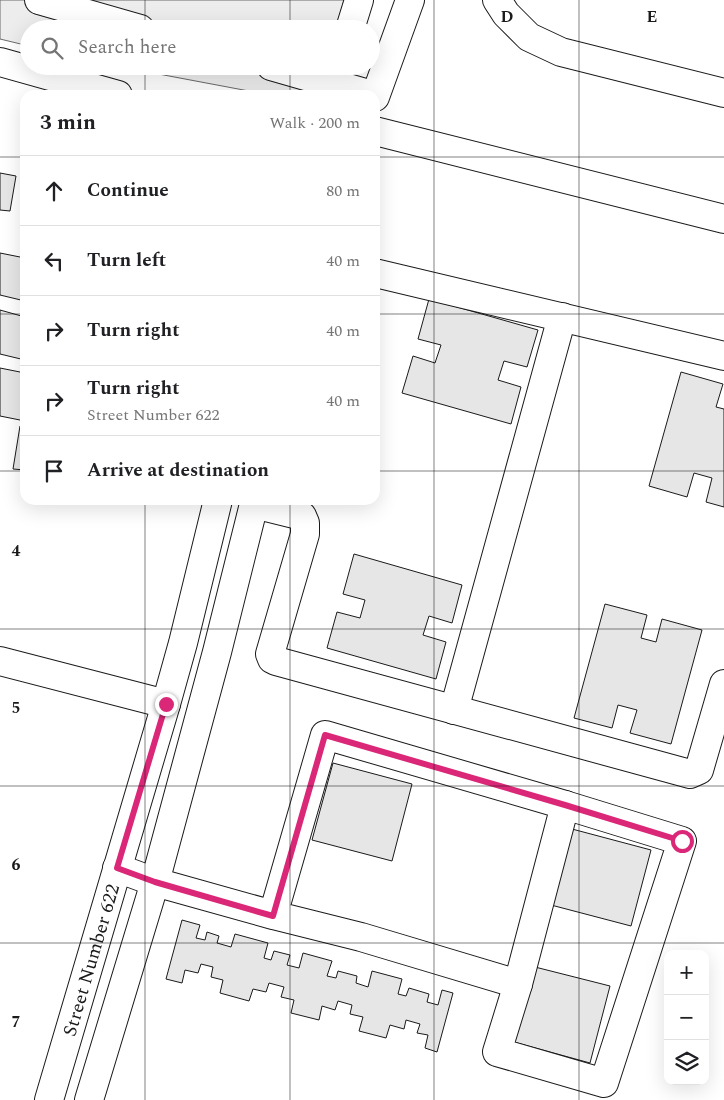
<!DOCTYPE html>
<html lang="en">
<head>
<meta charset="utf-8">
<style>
	:root { --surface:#fff; --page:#f6f6f6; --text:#202124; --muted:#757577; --line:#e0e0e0 }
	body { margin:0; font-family:Spectral,serif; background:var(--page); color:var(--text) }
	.controls { position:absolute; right:15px; bottom:15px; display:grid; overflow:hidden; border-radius:10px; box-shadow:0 5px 20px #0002 }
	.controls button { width:45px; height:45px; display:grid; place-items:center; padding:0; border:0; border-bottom:1px solid var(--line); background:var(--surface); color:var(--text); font:25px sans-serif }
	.stop { position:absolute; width:15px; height:15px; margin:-11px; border:4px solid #db2777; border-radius:50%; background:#fff }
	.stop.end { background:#db2777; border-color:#fff; box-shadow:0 1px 5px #0008 }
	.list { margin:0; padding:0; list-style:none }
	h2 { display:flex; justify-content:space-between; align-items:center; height:65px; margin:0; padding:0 20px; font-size:21px }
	h2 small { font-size:16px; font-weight:400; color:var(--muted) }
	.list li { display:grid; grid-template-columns:32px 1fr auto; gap:15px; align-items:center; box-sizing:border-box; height:70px; padding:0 20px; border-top:1px solid var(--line) }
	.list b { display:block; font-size:19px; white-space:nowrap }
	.list p { margin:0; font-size:16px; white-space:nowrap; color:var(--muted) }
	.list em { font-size:16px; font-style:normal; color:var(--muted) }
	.icon { flex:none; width:28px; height:28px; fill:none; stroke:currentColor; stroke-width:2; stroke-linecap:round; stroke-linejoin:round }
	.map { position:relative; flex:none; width:724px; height:1100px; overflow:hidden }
	.search { position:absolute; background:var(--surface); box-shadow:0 5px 20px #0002; left:20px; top:20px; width:360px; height:55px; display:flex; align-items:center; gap:12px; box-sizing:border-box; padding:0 18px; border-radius:28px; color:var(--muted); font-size:19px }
	.panel { position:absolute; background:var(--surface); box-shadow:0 5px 20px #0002; left:20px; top:90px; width:360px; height:415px; border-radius:15px }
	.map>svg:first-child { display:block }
</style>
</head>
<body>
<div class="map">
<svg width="724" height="1100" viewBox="0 0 724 1100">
	<rect width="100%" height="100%" fill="#fff"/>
	<path fill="#ededed" stroke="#6a6a6a" d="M 0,0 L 344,0 L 336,29 L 29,29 L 29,46 L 0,39 Z
		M 116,66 L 326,66 L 318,95 L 270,95 Z"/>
	<path fill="#e6e6e6" stroke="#1a1a1a" d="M 0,173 L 16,176 L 10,211 L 0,210 Z
		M 0,253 L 25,258 L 25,301 L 0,295 Z
		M 429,299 L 538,330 L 527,367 L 504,361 L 498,380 L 521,387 L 511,424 L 402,393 L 413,356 L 435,363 L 441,345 L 418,339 Z
		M 0,310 L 25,317 L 25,360 L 0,354 Z
		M 0,368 L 25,373 L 25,421 L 0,416 Z
		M 681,372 L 723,384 L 716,407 L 724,409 L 724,507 L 706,502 L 712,478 L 694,473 L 687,497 L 649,486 Z
		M 20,426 L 25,427 L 25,470 L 13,469 Z
		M 354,554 L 462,585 L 452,623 L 429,616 L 423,635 L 446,642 L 436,679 L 327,648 L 337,612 L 360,618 L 365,600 L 343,594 Z
		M 605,604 L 647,615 L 641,638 L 656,642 L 662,619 L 702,630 L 671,744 L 630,733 L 637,710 L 618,705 L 612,728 L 574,718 Z
		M 333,763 L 412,784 L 392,861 L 312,840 Z
		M 572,829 L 651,850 L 631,926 L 551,905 Z
		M 182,920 L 200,925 L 196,938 L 205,940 L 207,932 L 219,936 L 217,943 L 231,947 L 235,934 L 268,943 L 264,958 L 271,960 L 274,951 L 290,955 L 287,965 L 299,968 L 303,953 L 332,961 L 327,976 L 336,978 L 338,971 L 357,976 L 356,983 L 368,987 L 372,971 L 402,979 L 398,994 L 406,996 L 409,988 L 429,994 L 427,1002 L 438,1005 L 442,990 L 453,993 L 437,1052 L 425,1048 L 428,1035 L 417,1033 L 420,1024 L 406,1020 L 404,1029 L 390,1025 L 386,1038 L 359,1031 L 363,1017 L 350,1014 L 352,1005 L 338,1001 L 335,1010 L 322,1006 L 319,1020 L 291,1013 L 294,1000 L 281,997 L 284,987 L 269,983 L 266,992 L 253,989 L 249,1001 L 220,993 L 223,980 L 211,977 L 213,967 L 201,964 L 198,973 L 185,970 L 182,983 L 166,979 Z
		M 531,966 L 610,986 L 590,1063 L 510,1041 Z"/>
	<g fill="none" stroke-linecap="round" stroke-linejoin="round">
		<defs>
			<g id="minor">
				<path d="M 39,0 L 140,29"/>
				<path d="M 497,0 L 506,14 L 529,37 L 561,52 L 724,93"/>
				<path d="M 350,29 L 359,0"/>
				<path d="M 0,62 L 118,95"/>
				<path d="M 271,66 L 372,95"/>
				<path d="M 375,97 L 410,0"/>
				<path d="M 375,131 L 724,219"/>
				<path d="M 375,273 L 724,356"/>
				<path d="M 254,504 L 302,516 L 305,523 L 305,534 L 270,654 L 272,659 L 276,661 L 690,774 L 699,770 L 724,684"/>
				<path d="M 0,661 L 166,704"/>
				<path d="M 454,710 L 562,317"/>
				<path d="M 117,868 L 155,882 L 273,915 L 361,937 L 518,984 L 565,805 L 325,735 L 273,915"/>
				<path d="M 518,984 L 497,1052 L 604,1083 L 682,841 L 565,805"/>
				<path id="s1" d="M 49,1100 L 166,704 L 183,643 L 218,500"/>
				<path d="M 89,1100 L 155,882 L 217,652 L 255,500"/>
			</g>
		</defs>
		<use href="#minor" stroke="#1a1a1a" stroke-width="30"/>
		<use href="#minor" stroke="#fff" stroke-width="28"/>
	</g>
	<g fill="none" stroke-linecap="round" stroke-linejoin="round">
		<path stroke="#db2777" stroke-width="6" d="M 166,704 L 117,868 L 155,882 L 273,916 L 325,735 L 565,805 L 682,841"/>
	</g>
	<path fill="none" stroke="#1a1a1a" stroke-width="1" stroke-opacity="0.55" d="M 145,0 L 145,29M 290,0 L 290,29M 434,0 L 434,1100M 579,0 L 579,1100M 145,66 L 145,95M 290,66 L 290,95M 0,157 L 25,157M 375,157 L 724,157M 0,314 L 25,314M 375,314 L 724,314M 0,471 L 25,471M 375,471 L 724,471M 145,500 L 145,1100M 290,500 L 290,1100M 0,629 L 724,629M 0,786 L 724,786M 0,943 L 724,943"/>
	<g text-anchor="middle" stroke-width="4" stroke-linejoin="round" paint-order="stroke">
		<g font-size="19" fill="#1a1a1a" stroke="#fff">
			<text dy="7" stroke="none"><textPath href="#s1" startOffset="146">Street Number 622</textPath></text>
		</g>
	</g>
	<g font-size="16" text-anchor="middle" font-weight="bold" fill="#1a1a1a" stroke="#fff" stroke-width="4" stroke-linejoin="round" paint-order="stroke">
		<text x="507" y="22">D</text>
		<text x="652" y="22">E</text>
		<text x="16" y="556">4</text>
		<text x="16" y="713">5</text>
		<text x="16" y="870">6</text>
		<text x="16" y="1027">7</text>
	</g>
</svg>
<div class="controls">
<button>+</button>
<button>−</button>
<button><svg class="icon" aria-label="layers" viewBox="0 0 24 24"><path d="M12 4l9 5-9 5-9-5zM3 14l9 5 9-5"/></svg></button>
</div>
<div class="stop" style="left:682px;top:841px"></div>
<div class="stop end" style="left:166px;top:704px"></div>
<div class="search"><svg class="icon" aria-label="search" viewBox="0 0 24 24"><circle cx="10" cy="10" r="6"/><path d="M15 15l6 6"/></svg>Search here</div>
<section class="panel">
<h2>3 min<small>Walk · 200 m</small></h2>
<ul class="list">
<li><svg class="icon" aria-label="ahead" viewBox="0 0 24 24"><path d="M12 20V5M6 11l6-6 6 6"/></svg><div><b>Continue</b></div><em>80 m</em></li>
<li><svg class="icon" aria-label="left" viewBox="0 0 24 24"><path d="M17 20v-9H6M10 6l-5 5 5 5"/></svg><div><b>Turn left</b></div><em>40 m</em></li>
<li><svg class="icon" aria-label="right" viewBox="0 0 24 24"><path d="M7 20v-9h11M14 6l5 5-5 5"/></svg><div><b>Turn right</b></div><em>40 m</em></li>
<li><svg class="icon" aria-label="right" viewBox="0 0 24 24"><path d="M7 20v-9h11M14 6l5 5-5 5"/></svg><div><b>Turn right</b><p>Street Number 622</p></div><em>40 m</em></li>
<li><svg class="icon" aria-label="arrive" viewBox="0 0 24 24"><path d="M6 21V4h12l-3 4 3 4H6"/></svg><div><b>Arrive at destination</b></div></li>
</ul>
</section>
</div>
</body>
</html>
